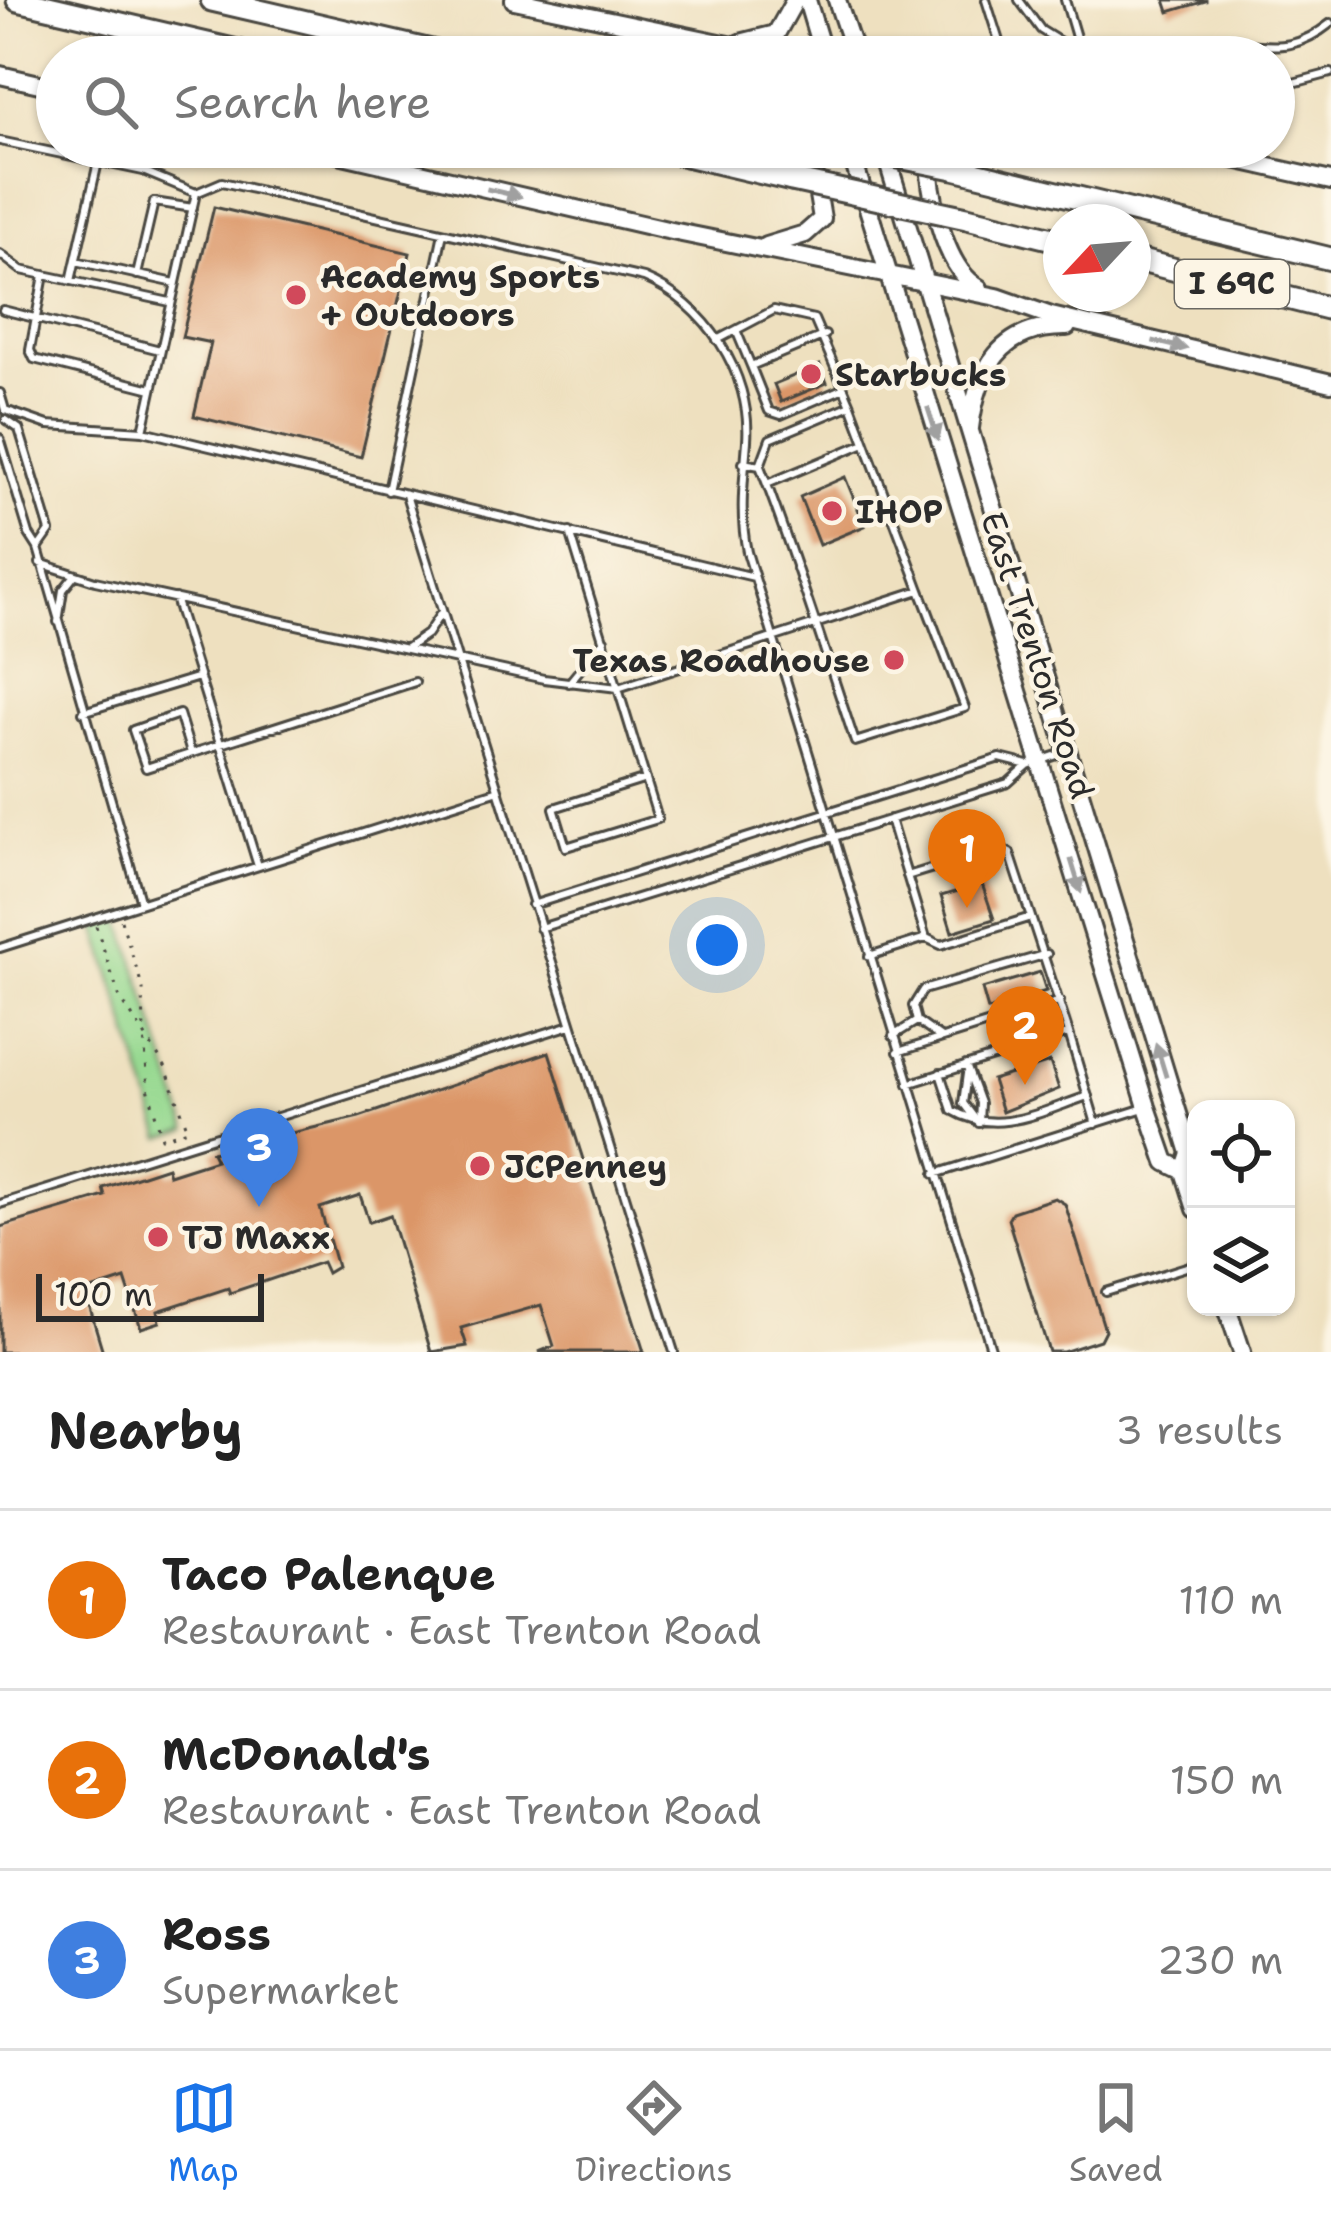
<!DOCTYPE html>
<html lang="en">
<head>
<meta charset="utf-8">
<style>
	:root { --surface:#fff; --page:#f6f6f6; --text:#222; --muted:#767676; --line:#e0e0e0; --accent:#1a73e8 }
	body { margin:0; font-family:"Shantell Sans",sans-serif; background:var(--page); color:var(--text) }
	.controls { position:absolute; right:36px; bottom:36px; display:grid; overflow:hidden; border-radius:24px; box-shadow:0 3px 9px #0004 }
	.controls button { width:108px; height:108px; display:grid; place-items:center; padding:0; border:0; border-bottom:3px solid var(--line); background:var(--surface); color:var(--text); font:60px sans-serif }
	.compass { position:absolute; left:1043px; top:204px; width:108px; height:108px; border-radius:50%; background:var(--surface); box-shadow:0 3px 9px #0004; rotate:244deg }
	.scale { position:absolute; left:36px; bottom:30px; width:228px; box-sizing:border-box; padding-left:12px; border:6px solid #2b2b2b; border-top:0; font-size:33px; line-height:42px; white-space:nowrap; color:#2b2b2b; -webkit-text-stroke:9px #fcf5e5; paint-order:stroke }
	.you { position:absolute; left:717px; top:945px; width:42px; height:42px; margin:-30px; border:9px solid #fff; border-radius:50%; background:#1a73e8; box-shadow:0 0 0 18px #1a73e833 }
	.badge { display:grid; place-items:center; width:78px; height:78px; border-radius:50%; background:var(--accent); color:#fff; font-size:39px; font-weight:700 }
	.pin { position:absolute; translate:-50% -99px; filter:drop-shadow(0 3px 6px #0008) }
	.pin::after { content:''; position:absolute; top:63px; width:42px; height:36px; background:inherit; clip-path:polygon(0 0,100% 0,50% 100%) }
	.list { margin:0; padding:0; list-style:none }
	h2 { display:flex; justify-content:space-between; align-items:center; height:156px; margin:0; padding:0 48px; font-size:51px }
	h2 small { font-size:39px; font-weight:400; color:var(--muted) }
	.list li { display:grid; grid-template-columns:78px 1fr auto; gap:36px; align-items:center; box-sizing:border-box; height:180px; padding:0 48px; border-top:3px solid var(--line) }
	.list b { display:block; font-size:45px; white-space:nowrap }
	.list p { margin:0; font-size:39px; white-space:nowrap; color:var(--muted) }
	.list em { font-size:39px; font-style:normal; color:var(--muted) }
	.icon { flex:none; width:66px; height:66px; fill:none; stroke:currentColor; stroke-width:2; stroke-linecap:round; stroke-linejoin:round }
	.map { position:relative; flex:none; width:1331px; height:1352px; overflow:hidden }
	.search { position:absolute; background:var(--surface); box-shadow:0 3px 9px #0004; left:36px; right:36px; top:36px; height:132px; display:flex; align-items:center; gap:30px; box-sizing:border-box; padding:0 42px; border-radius:66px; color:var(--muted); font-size:45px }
	.sheet { height:696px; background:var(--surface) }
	nav { display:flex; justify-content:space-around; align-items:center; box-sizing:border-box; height:168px; border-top:3px solid var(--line); background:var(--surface); font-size:33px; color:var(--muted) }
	nav a { display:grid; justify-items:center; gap:6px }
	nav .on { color:var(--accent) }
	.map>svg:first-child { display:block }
</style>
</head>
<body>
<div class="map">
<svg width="1331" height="1352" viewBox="0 0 1331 1352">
	<rect width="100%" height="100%" fill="#fcf5e5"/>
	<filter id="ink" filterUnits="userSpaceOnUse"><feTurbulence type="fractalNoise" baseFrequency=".00833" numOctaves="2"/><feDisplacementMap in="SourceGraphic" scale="24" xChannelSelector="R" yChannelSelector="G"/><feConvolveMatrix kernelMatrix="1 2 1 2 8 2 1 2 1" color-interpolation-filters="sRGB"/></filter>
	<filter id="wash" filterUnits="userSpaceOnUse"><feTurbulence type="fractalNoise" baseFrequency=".004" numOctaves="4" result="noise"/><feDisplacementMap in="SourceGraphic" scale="48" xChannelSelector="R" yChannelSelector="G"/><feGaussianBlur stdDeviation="2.7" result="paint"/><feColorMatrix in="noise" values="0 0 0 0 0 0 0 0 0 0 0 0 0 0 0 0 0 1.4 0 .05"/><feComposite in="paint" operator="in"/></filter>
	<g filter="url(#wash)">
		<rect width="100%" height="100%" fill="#eee0bf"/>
		<path fill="#97d991" stroke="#61825e" stroke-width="3" d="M 121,919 L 188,1130 L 162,1138 L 96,926 Z"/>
		<g id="blocks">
			<path fill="#db9668" d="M 1165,0 L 1206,0 L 1206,1 L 1169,12 Z
				M 214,207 L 410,253 L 361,457 L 194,416 L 211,343 L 182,337 Z
				M 820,365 L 827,383 L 781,402 L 774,384 Z
				M 845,477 L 865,526 L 819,545 L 800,497 Z
				M 982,884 L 994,919 L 952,932 L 941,896 Z
				M 1040,972 L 1046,991 L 988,1010 L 982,989 Z
				M 549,1052 L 644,1352 L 539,1352 L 554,1346 L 541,1305 L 461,1328 L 467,1346 L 431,1352 L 390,1215 L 369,1222 L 360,1195 L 320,1208 L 337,1267 L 327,1273 L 322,1262 L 230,1293 L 228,1288 L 158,1311 L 160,1322 L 141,1328 L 125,1279 L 85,1292 L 103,1352 L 0,1352 L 0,1227 L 105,1196 L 103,1188 L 167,1167 L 169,1175 L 216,1160 L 212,1152 L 359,1117 Z
				M 1050,1062 L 1059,1089 L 1002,1112 L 992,1080 Z
				M 1055,1198 L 1065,1204 L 1105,1330 L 1100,1340 L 1063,1352 L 1049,1352 L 1008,1219 L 1012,1212 Z"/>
		</g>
	</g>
	<g filter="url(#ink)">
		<use href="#blocks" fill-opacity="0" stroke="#484641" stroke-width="3"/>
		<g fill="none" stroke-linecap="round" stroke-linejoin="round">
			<defs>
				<path id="service" d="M 986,0 L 1004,57
					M 1019,0 L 1041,30 L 1085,57
					M 1065,0 L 1081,54
					M 1199,57 L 1204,48 C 1257,33 1278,65 1331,23
					M 1274,88 L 1331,73
					M 0,141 L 143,171 L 196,193
					M 0,254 L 21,270 L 170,302
					M 76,261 L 175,283
					M 44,275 L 30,350 L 34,359 L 152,389
					M 137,275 L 154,202 L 193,208
					M 71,281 L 98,162
					M 3,310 L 160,350
					M 736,330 L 751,366 L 825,335
					M 717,340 L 774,310 L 814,319 L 851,405
					M 751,366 L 769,411 L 781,415 L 844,388
					M 0,393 L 5,410 L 48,425 L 143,431 L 754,577
					M 6,420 L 19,429 L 50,531 L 38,548
					M 143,431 L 196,193 L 222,182 L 644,278 C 705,303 752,373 747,441 C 744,480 739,513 747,552 L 992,1352
					M 0,438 L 29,534 L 38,548 L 141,903
					M 760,466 L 770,439 L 851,405 L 920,590
					M 767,484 L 865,443
					M 388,491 L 443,233
					M 406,495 L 674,1352
					M 570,532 C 600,627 629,723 658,819 L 566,847 L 554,808 L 646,779
					M 40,563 L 95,581 L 544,679 L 618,688 L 920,590 L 965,708 L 855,742 C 824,650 795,556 760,466 L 743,463
					M 175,598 L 258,866
					M 58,622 L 63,590 L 75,575
					M 407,648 L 427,634 L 441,613
					M 569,683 L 604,640
					M 83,712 L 199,677
					M 191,753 L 179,714 L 133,730 L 146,768 L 415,682
					M 907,876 L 999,848 L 1010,853 L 1069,1033 L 908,1084
					M 532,905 L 1000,758 L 1028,765
					M 540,928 L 1008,783 L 1028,765 L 1063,753
					M 926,938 L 941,945 L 1031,917
					M 0,948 L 496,791
					M 869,956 L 926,938 L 890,819
					M 1069,1033 L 1096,1124
					M 893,1036 L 917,1021
					M 941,1038 L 917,1021 L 913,1006 L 923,990 L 1047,954
					M 898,1052 L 1060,1001
					M 966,1065 L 980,1103 L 979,1123
					M 940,1073 L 952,1110 C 997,1137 1042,1111 1088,1096
					M 967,1074 L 963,1103 L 976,1120
					M 935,1174 L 1144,1108
					M 0,1204 L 571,1025
					M 1106,1292 L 1196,1264"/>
				<path id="secondary" d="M 514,0 L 787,57
					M 807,0 L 824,57
					M 837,0 L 856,57
					M 740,43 L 776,34 L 795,0
					M 0,75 L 57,88
					M 308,147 L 667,230 L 997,297 L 1051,316 L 1331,383
					M 849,147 L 1147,1107 L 1166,1162 L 1184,1171
					M 928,147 C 929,188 941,266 979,288
					M 1181,147 L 1331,181
					M 884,149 L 1190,1153 L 1184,1171 L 1196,1209
					M 766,246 L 805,234 L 822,219 L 810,147
					M 970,428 C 977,369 1001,326 1067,327
					M 1227,1307 L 1242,1352"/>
				<path id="motorway" d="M 18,0 L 263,57
					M 212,0 L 457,57
					M 652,147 L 792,180
					M 954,168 L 1331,259
					M 967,218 L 1061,241
					M 1133,259 L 1331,309"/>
			</defs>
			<use href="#service" stroke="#484641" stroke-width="12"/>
			<use href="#secondary" stroke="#484641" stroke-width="22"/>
			<use href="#motorway" stroke="#484641" stroke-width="27"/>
			<path stroke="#484641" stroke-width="3" stroke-dasharray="3 9" stroke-linecap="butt" d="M 121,920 L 143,989 L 144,1035
				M 96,926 L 119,996 L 166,1068 L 188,1130 L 162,1138 L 148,1088 L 144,1035"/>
			<use href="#service" stroke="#fff" stroke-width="6"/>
			<use href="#secondary" stroke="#fff" stroke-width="16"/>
			<use href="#motorway" stroke="#fff" stroke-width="21"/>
			<defs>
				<path id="motorway-bridge" d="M 849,147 L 954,168
					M 792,180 L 967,218"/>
			</defs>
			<use href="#motorway-bridge" stroke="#484641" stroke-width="27" stroke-linecap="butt"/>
			<use href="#motorway-bridge" stroke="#fff" stroke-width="21"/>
		</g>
		<defs><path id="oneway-solid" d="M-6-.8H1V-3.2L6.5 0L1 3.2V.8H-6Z" transform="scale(3)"/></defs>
		<g fill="#a0a0a0">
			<use href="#oneway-solid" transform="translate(504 193) rotate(13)"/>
			<use href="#oneway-solid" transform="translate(1170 345) rotate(13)"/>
			<use href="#oneway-solid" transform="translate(933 424) rotate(72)"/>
			<use href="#oneway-solid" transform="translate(1076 876) rotate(73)"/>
			<use href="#oneway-solid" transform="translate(1161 1060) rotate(-107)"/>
		</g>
	</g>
	<g fill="#d1495b" stroke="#fcf5e5" stroke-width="4.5">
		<circle cx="296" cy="295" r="12"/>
		<circle cx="811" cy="374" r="12"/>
		<circle cx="832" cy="511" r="12"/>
		<circle cx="894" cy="660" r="12"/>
		<circle cx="480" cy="1166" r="12"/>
		<circle cx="158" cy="1237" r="12"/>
	</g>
	<g text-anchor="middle" stroke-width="9" stroke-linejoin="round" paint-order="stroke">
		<rect fill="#fcf5e5" stroke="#6a6863" stroke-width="3" x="1175" y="260" width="114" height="48" rx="9"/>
		<g font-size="30" font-weight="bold" fill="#2b2b2b">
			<text x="1232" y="294">I 69C</text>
		</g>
		<g font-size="33" font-weight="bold" fill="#2b2b2b" stroke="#fcf5e5" text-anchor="start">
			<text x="320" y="288">Academy Sports<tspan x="320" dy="38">+ Outdoors</tspan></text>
			<text x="835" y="386">Starbucks</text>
			<text x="856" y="523">IHOP</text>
			<text x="870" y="672" text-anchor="end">Texas Roadhouse</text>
			<text x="504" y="1178">JCPenney</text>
			<text x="182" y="1249">TJ Maxx</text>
		</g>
		<g font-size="33" fill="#2b2b2b" stroke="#fcf5e5">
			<text transform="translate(1038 655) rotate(72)" y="12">East Trenton Road</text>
		</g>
	</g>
</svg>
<div class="controls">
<button><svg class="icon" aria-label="locate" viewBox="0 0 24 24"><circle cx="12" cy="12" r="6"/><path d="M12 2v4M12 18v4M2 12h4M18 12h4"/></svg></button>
<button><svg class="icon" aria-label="layers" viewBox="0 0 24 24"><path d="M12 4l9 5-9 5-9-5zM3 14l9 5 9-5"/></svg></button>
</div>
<svg class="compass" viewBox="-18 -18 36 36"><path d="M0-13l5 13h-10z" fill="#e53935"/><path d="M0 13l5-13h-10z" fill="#767676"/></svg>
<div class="scale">100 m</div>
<div class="you"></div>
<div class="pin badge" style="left:967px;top:908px;background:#e8710a">1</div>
<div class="pin badge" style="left:1025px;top:1085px;background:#e8710a">2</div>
<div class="pin badge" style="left:259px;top:1207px;background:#3f7fe0">3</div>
<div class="search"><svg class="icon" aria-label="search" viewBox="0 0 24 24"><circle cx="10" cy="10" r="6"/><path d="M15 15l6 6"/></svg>Search here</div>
</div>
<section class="sheet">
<h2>Nearby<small>3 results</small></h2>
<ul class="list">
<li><span class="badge" style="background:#e8710a">1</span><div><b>Taco Palenque</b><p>Restaurant · East Trenton Road</p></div><em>110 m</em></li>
<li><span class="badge" style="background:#e8710a">2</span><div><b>McDonald's</b><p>Restaurant · East Trenton Road</p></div><em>150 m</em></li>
<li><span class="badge" style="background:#3f7fe0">3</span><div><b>Ross</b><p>Supermarket</p></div><em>230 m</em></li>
</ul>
</section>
<nav>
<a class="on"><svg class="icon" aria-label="map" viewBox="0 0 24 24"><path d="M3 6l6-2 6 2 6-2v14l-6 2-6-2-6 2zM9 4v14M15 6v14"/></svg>Map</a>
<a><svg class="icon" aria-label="directions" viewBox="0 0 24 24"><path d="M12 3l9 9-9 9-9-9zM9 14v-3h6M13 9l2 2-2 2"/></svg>Directions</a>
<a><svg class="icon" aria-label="saved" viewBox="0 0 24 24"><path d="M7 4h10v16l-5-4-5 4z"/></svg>Saved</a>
</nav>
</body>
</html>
